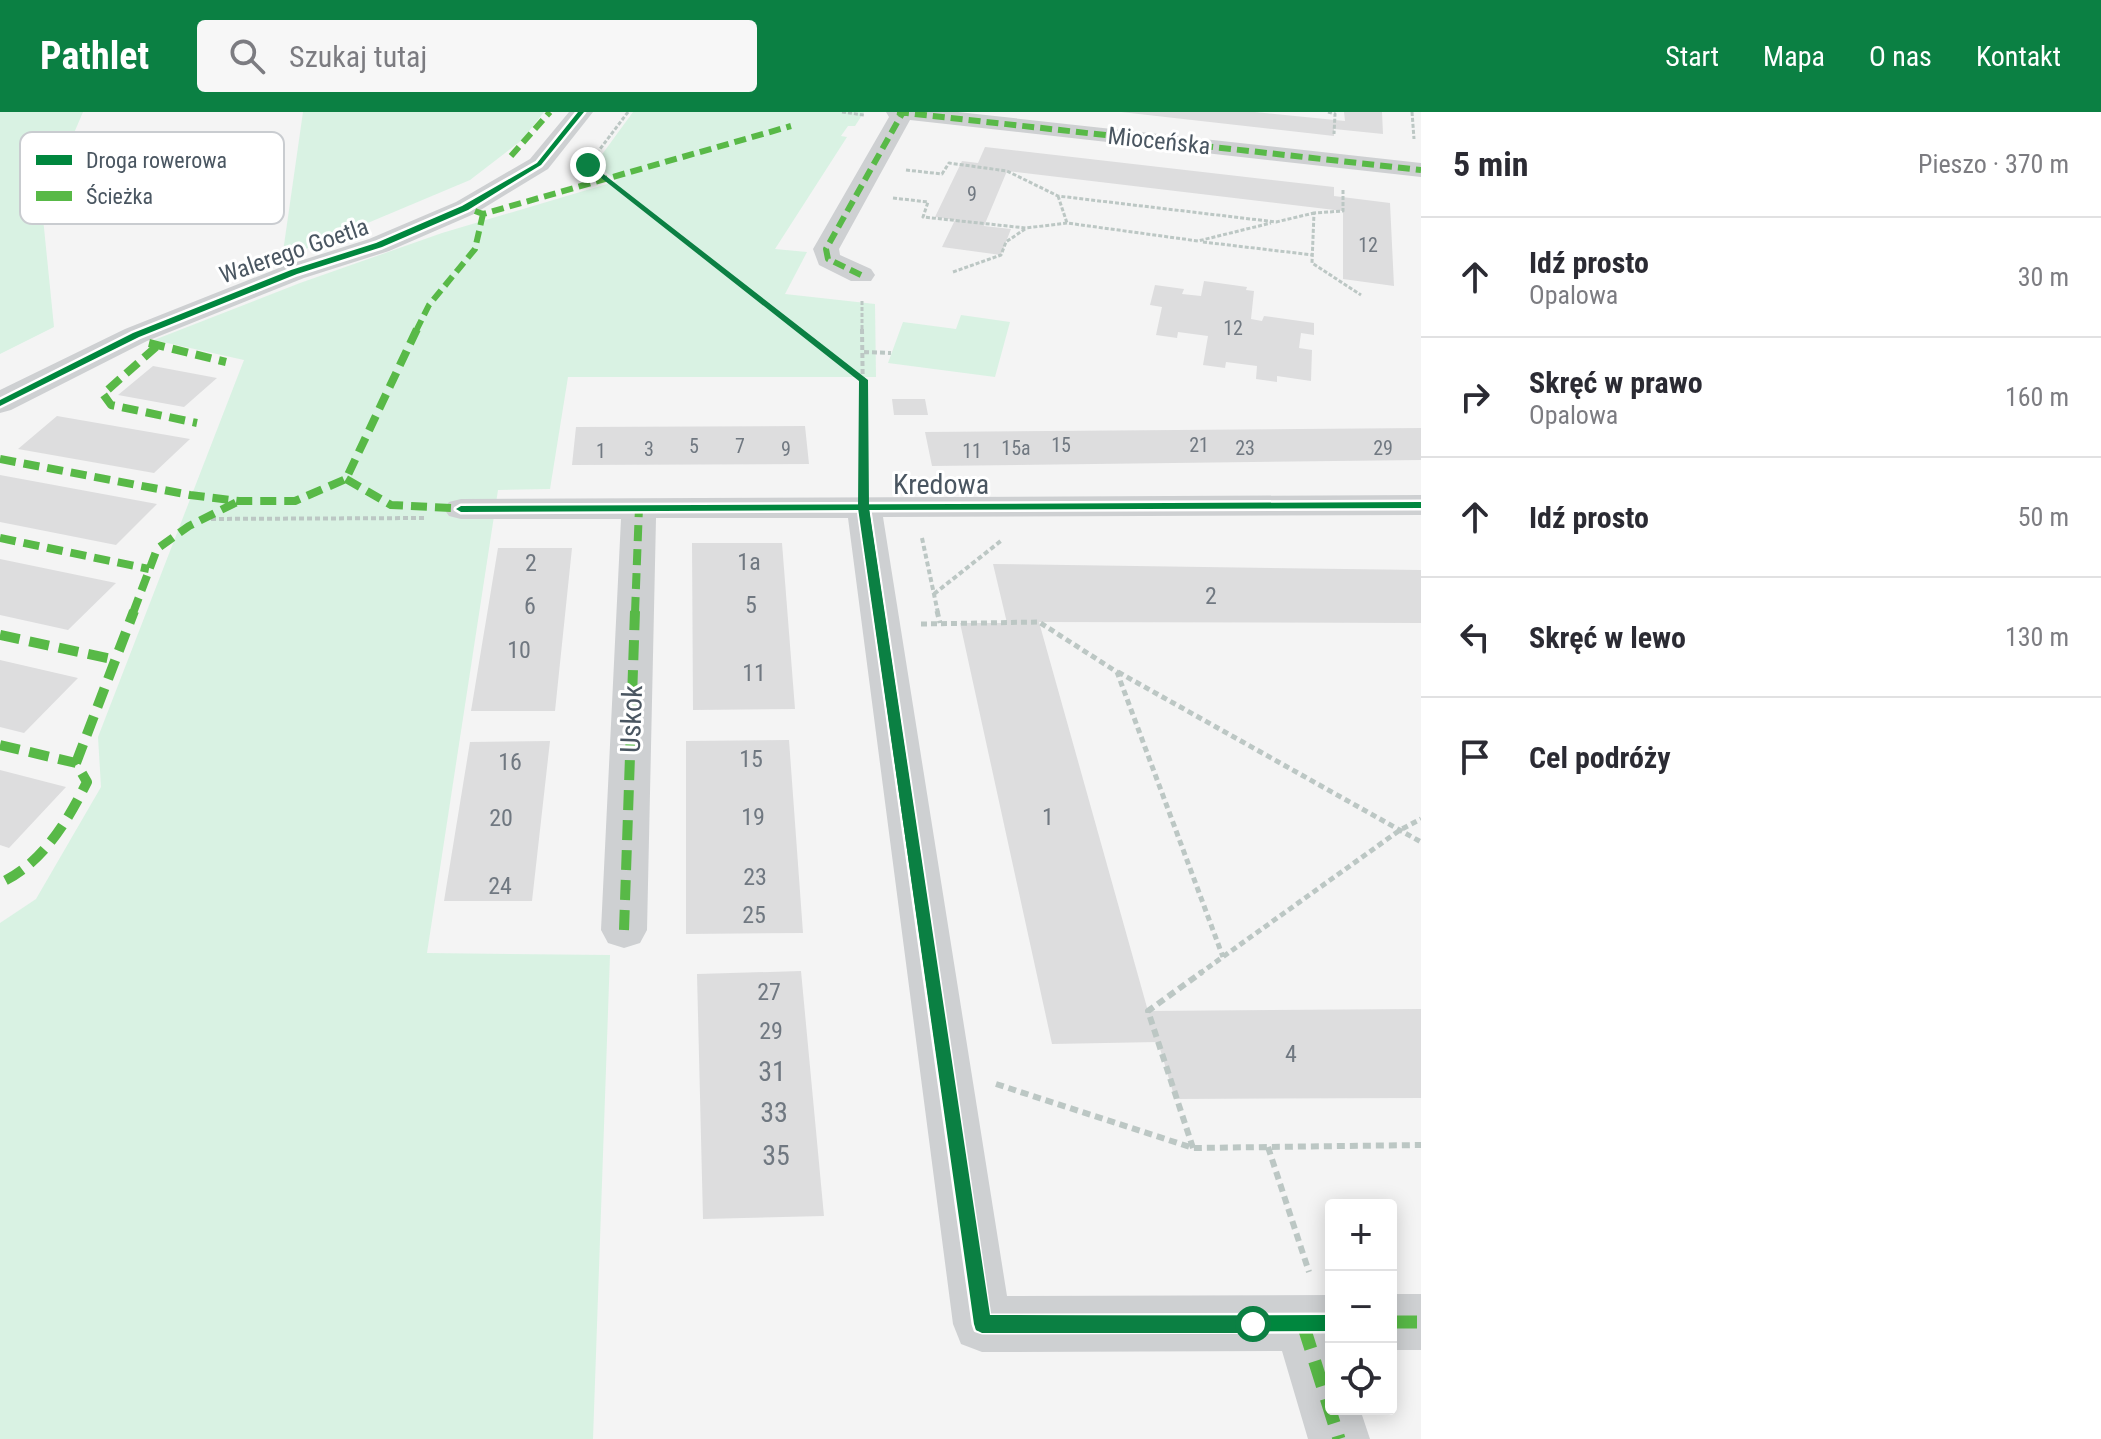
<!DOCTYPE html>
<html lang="pl">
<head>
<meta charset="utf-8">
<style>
	:root { --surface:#fff; --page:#f7f7f7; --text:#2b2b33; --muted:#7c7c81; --line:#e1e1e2; --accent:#0b8043 }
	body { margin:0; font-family:"Roboto Condensed",sans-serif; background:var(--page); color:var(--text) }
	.controls { position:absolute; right:24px; bottom:24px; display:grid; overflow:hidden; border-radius:8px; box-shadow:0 4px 20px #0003 }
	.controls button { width:72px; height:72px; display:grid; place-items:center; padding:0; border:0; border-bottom:2px solid var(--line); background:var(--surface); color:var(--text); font:40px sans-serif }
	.stop { position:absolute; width:24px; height:24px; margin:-18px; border:6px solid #0b8043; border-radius:50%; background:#fff }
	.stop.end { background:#0b8043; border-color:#fff; box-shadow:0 2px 8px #0008 }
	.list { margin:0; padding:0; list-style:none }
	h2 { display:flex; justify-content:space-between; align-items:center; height:104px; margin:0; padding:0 32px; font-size:34px }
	h2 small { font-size:26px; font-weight:400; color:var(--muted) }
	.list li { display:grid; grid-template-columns:52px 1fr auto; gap:24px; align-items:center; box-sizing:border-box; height:120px; padding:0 32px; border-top:2px solid var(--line) }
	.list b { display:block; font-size:30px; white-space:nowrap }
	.list p { margin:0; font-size:26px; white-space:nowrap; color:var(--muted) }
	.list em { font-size:26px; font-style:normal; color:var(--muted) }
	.icon { flex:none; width:44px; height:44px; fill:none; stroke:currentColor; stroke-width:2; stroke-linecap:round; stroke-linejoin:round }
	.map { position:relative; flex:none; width:1421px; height:1327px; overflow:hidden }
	header { display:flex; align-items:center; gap:48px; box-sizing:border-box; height:112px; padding:0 40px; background:var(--accent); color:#fff }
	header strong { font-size:38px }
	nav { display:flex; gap:44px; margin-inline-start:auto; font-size:28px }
	.search { width:560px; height:72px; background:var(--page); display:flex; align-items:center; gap:20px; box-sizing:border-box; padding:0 28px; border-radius:8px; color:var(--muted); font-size:30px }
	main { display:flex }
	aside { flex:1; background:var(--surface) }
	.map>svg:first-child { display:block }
</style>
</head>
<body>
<header>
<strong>Pathlet</strong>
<div class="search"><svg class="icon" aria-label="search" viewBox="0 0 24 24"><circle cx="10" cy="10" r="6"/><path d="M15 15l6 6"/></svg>Szukaj tutaj</div>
<nav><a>Start</a><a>Mapa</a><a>O nas</a><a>Kontakt</a></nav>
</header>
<main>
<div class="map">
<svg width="1421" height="1327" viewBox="0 0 1421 1327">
	<rect width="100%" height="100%" fill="#f4f4f4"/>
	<path fill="#d9f2e3" d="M 0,0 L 83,0 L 42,96 L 54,215 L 0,242 Z
		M 303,0 L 544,0 L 522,28 L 470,68 L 282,147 Z
		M 633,0 L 864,0 L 855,14 L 848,14 L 841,24 L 847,25 L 775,137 L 807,140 L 785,182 L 875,192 L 876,265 L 568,265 L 550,377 L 498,378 L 427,841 L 610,843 L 593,1327 L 0,1327 L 0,811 L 36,787 L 101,675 L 98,625 L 244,248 L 154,228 L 300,171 L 442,121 L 617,69 L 595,52 Z
		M 961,203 L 1010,210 L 995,265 L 888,251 L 903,210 L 956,217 Z"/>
	<path fill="#ddddde" d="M 1121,0 L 1255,0 L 1345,9 L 1344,0 L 1382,0 L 1383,22 L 1334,17 L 1334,24 Z
		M 985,35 L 1334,75 L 1334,84 L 1390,91 L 1394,174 L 1343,167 L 1343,99 L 1007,59 L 984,114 L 1011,117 L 1001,143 L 942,135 L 955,108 L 935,105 L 962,49 L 978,51 Z
		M 1204,169 L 1247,175 L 1246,178 L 1254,179 L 1251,207 L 1262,209 L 1264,204 L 1314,211 L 1314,223 L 1301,221 L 1299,236 L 1312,238 L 1311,269 L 1277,264 L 1277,270 L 1256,267 L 1257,254 L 1226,250 L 1225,256 L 1203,253 L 1208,224 L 1178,220 L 1177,226 L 1156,223 L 1162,195 L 1150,193 L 1155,173 L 1184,177 L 1182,182 L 1201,184 Z
		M 153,254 L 217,266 L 184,295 L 118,283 Z
		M 892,287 L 925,287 L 928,303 L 894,303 Z
		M 57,304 L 190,327 L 154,361 L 18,337 Z
		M 805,314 L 809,352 L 572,353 L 576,315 Z
		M 1421,316 L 1421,348 L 932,354 L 925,320 Z
		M 0,363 L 157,392 L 116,433 L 0,410 Z
		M 692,431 L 782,431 L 795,597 L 693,598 Z
		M 498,436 L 572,436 L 555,599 L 471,599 Z
		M 0,447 L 116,471 L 68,518 L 0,503 Z
		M 993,452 L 1421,458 L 1421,511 L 1039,510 L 1148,899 L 1421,897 L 1421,986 L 1175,987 L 1158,930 L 1052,932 L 960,511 L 1007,511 Z
		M 0,548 L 78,566 L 24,621 L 0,615 Z
		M 789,628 L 803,821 L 686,822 L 686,629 Z
		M 550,629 L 532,789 L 444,789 L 470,630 Z
		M 0,658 L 66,675 L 9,736 L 0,733 Z
		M 801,859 L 824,1104 L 703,1107 L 697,862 Z"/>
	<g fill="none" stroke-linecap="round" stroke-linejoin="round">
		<path stroke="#bcc7c4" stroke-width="3" stroke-dasharray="4 2" stroke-linecap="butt" d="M 628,0 L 588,53 L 802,219
			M 842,0 L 864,3
			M 1328,0 L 1335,2 L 1334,22
			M 1412,0 L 1414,27
			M 906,58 L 942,62 L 949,51 L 1007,59 L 1058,84 L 1276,110 L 1314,101
			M 1343,78 L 1343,99 L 1314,101 L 1312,151 L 1361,183
			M 1058,84 L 1067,111
			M 893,86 L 928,90 L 923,105 L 1026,116 L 1067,111 L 1198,129 L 1271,111
			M 1203,130 L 1313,143
			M 953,160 L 1001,143 L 1006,130 L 1025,117
			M 862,189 L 862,219"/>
		<path stroke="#bcc7c4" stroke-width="4" stroke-dasharray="5 3" stroke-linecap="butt" d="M 799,217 L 864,268
			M 862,217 L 864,363
			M 864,240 L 891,241
			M 203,407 L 425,406
			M 922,426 L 938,501
			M 934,482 L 1002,428"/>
		<path stroke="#bcc7c4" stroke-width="5" stroke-dasharray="6 4" stroke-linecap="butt" d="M 937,499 L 940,511
			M 921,512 L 1039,510 L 1117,560 L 1223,845
			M 1118,560 L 1421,730
			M 1199,862 L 1400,718 L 1421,707"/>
		<path stroke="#bcc7c4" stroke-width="6" stroke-dasharray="8 5" stroke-linecap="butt" d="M 996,972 L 1193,1036 L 1421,1033
			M 1268,1035 L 1309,1160
			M 1193,1036 L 1148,899 L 1202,860"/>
		<path fill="#ced0d2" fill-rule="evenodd" d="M 886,0 L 958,0 L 1421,51 L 1421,65 L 910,8 L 839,137 L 840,143 L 871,157 L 875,163 L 871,169 L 851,169 L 819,153 L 813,137 L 889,5 Z
			M 1421,383 L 1421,403 L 883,405 L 1007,1184 L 1331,1183 L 1331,1297 L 1360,1297 L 1370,1327 L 1308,1327 L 1282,1239 L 982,1240 L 961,1232 L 953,1212 L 848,406 L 656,406 L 647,818 L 640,831 L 624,836 L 608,831 L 601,818 L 621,407 L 461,407 L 449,404 L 444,397 L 449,390 L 461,387 Z
			M 1391,1182 L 1421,1182 L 1421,1238 L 1391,1238 Z"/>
		<path fill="#ced0d2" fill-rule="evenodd" d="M 569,0 L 593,0 L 548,57 L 474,102 L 389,139 L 304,166 L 147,229 L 11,298 L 0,301 L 0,278 L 125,217 L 284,154 L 369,127 L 456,90 L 530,47 Z"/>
		<path stroke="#58b947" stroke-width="6" stroke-dasharray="12 6" stroke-linecap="butt" d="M 897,0 L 1421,58
			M 511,44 L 550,0
			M 475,99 L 483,102 L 791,14
			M 861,163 L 828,147 L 826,137 L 903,0
			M 416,219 L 429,193 L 475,137 L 483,102"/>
		<path stroke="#58b947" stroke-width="8" stroke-dasharray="16 8" stroke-linecap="butt" d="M 149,231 L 226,250
			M 156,235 L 103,282 L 111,293 L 197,311
			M 0,347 L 190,383 L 239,389 L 295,389 L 346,367 L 417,217
			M 346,367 L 391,393 L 469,397
			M 0,426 L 149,457
			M 133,501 L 157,437 L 189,414 L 239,389
			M 635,501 L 639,395"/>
		<path stroke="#58b947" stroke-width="10" stroke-dasharray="20 10" stroke-linecap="butt" d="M 0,523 L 116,548
			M 0,633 L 76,651 L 87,670 C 67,710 42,752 0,771
			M 76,651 L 134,499
			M 624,818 L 635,499"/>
		<path stroke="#58b947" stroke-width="13" stroke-dasharray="26 13" stroke-linecap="butt" d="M 1391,1210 L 1421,1210
			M 1303,1212 L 1339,1327"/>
		<defs>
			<path id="cycleway" d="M 578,0 L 584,0 L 541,53 L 468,98 L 382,135 L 297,162 L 139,225 L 0,294 L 0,288 L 133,221 L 291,158 L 376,131 L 462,94 L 537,51 Z
				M 1421,390 L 1421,396 L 869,398 L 989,1204 L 1331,1203 L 1331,1219 L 982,1220 L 976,1218 L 974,1212 L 859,398 L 461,400 L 456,397 L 461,394 Z"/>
		</defs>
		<use href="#cycleway" stroke="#fff" stroke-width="5"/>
		<use href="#cycleway" fill="#00873e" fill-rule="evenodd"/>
	</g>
	<path fill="#0b8043" d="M 588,50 L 868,268 L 869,396 L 990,1203 L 1253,1204 L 1260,1206 L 1262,1212 L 1260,1219 L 1253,1221 L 982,1221 L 976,1218 L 858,396 L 859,269 L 586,54 Z"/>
	<g text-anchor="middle" stroke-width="6" stroke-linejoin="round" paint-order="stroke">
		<g font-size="20" fill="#707881">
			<text x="972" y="89">9</text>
			<text x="1368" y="140">12</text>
			<text x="1233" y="223">12</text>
			<text x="1061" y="340">15</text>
			<text x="1199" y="340">21</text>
			<text x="694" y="341">5</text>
			<text x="740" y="341">7</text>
			<text x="1016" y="343">15a</text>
			<text x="1245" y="343">23</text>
			<text x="1383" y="343">29</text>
			<text x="649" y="344">3</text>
			<text x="786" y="344">9</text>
			<text x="601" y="346">1</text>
			<text x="972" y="346">11</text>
		</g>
		<g font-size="24" fill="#4a5661" stroke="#fff">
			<text transform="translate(1159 29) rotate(6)" y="8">Mioceńska</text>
			<text transform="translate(294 139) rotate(-19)" y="8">Walerego Goetla</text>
		</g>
		<g font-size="24" fill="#707881">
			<text x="749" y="458">1a</text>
			<text x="531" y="459">2</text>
			<text x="1211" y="492">2</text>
			<text x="751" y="501">5</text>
			<text x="530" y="502">6</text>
			<text x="519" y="546">10</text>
			<text x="754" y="569">11</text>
			<text x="751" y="655">15</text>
			<text x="510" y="658">16</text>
			<text x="753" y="713">19</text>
			<text x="1048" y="713">1</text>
			<text x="501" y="714">20</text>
			<text x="755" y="773">23</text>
			<text x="500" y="782">24</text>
			<text x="754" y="811">25</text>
			<text x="769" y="888">27</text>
			<text x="771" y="927">29</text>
			<text x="1291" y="950">4</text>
		</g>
		<g font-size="28" fill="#4a5661" stroke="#fff">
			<text x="941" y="382">Kredowa</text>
			<text transform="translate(631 607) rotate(-88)" y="10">Uskok</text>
		</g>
		<g font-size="28" fill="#707881">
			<text x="772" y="969">31</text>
			<text x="774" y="1010">33</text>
			<text x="776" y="1053">35</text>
		</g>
	</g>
	<rect x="20" y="20" width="264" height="92" rx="12" fill="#fff" stroke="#c9ccd0" stroke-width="2"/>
	<rect x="36" y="43" width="36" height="10" fill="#00873e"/>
	<rect x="36" y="79" width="36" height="10" fill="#58b947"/>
	<g font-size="22" fill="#4a5661">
		<text x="86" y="56">Droga rowerowa</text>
		<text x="86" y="92">Ścieżka</text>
	</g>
</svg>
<div class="controls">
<button>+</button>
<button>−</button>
<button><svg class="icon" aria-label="locate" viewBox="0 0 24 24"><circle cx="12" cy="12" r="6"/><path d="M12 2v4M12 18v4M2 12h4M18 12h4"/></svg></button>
</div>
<div class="stop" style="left:1253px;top:1212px"></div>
<div class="stop end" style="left:588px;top:53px"></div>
</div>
<aside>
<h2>5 min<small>Pieszo · 370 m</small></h2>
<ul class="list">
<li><svg class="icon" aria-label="ahead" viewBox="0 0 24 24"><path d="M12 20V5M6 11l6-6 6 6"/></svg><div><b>Idź prosto</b><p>Opalowa</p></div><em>30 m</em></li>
<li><svg class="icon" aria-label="right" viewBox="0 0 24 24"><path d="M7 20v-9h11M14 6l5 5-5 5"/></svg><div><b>Skręć w prawo</b><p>Opalowa</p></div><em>160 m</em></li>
<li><svg class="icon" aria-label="ahead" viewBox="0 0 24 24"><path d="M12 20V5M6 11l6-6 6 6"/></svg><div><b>Idź prosto</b></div><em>50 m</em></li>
<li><svg class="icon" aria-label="left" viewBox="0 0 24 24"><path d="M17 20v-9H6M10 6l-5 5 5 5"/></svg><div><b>Skręć w lewo</b></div><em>130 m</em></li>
<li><svg class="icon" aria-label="arrive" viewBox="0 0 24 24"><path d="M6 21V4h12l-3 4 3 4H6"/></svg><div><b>Cel podróży</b></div></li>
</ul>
</aside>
</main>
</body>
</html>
